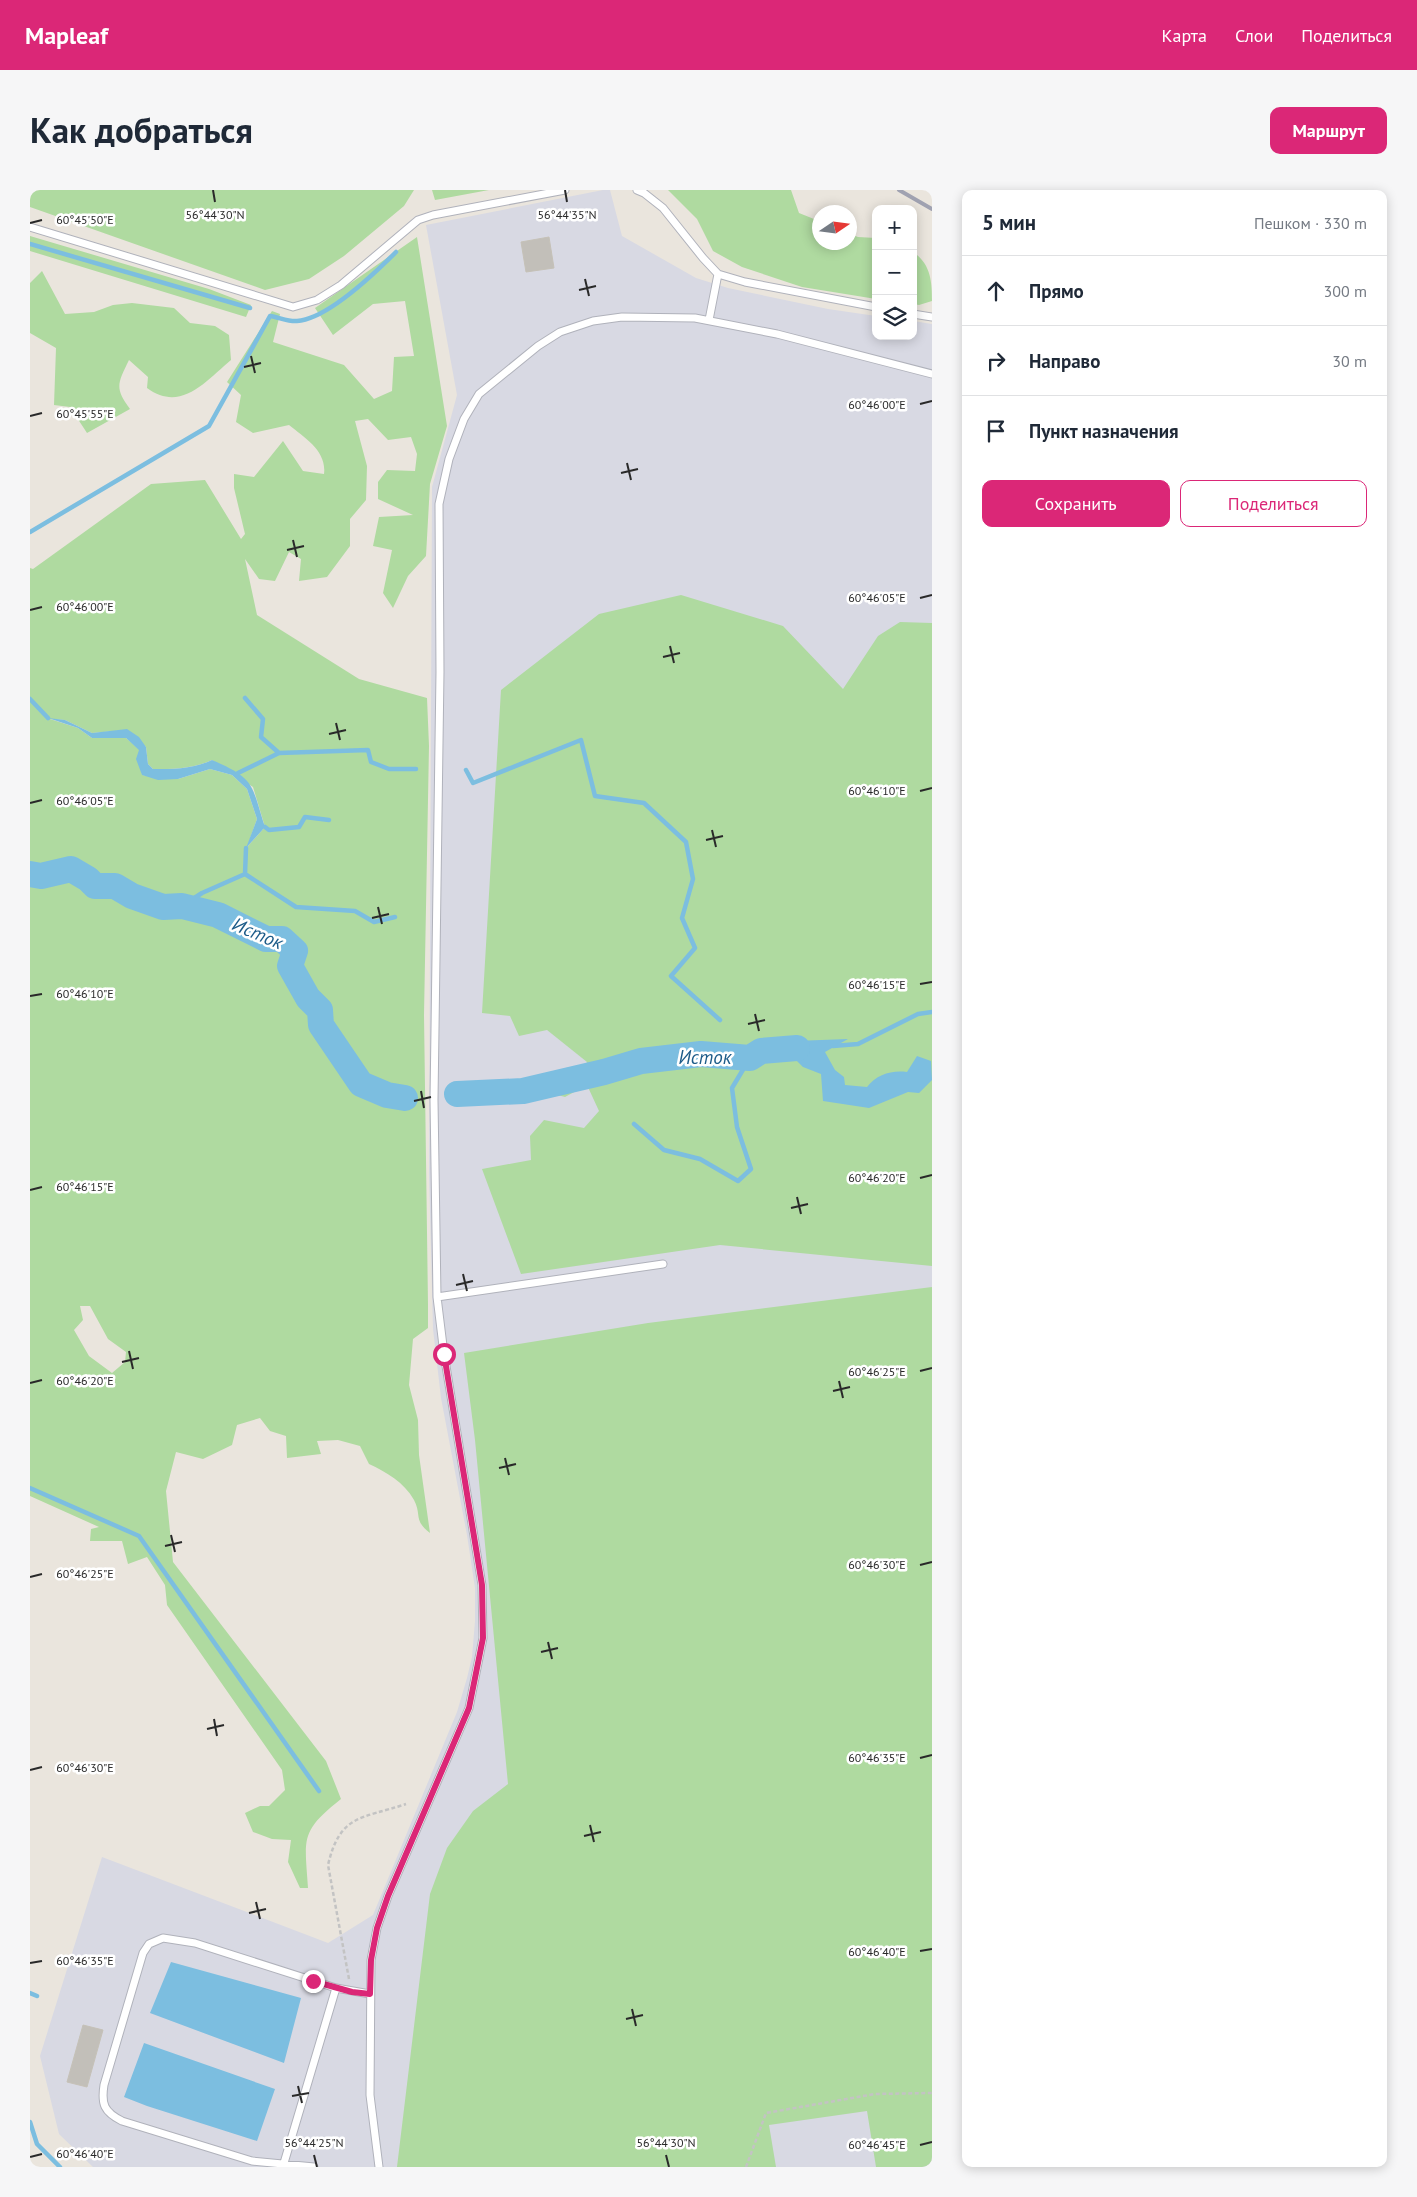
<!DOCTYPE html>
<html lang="ru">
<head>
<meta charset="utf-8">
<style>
	:root { --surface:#fff; --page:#f6f6f7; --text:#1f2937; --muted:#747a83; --line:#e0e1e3; --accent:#db2777 }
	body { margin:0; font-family:"PT Sans",sans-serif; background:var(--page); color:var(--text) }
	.controls { position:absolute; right:15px; top:15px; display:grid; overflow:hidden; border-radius:10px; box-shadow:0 2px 12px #0003 }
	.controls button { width:45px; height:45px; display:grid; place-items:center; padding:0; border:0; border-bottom:1px solid var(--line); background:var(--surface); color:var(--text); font:25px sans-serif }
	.compass { position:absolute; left:782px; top:15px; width:45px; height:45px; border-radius:50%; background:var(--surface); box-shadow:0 2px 12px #0003; rotate:77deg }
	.stop { position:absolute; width:15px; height:15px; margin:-11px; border:4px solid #db2777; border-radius:50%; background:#fff }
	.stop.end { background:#db2777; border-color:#fff; box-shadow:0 1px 5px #0008 }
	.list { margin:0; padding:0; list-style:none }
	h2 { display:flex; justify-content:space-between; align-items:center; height:65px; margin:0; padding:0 20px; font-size:21px }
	h2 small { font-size:16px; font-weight:400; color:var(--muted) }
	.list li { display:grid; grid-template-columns:32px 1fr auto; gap:15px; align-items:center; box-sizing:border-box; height:70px; padding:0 20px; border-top:1px solid var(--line) }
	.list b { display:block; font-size:19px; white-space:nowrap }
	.list em { font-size:16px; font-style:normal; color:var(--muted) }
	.actions { display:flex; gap:10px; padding:15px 20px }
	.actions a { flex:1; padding:11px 0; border:1px solid var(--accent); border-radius:10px; text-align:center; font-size:18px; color:var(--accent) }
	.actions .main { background:var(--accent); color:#fff }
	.icon { flex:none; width:28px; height:28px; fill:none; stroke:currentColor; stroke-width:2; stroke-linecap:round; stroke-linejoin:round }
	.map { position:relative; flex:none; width:902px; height:1977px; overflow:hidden; border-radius:10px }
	header { display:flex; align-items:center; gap:30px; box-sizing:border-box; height:70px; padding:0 25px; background:var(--accent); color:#fff }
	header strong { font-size:24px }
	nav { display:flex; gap:28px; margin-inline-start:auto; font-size:18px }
	.intro { display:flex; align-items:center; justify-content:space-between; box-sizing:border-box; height:120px; padding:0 30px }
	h1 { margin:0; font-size:35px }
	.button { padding:12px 22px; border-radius:10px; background:var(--accent); color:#fff; font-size:18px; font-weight:700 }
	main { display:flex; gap:30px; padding:0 30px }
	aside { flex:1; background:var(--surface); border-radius:10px; box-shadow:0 2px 12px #0003 }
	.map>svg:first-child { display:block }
</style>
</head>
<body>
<header>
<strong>Mapleaf</strong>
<nav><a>Карта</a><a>Слои</a><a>Поделиться</a></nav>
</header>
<div class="intro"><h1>Как добраться</h1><a class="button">Маршрут</a></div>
<main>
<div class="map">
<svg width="902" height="1977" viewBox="0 0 902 1977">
	<rect width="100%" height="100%" fill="#eae5dd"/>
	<path fill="#d8d9e3" d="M 573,0 L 580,0 L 592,46 L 666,88 L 698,98 L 798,119 L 846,126 L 846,146 L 883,146 L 883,131 L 902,134 L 902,1977 L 63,1977 L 29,1944 L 10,1866 L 72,1667 L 298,1753 L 343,1725 L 427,1522 L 437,1488 L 442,1467 L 445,1431 L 445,1398 L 437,1345 L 411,1208 L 403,1139 L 399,983 L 402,297 L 427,205 L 396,35 Z"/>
	<path fill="#afdaa0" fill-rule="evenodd" d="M 0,0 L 384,0 L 374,16 L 314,66 L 279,89 L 235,100 L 0,17 Z
		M 402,0 L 459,0 L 405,10 Z
		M 638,0 L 761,0 L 769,23 L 789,31 L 789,52 L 819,52 L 820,44 L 828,47 L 846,48 L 846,109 L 772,97 L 712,77 L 683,61 L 667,29 Z
		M 0,46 L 179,99 L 221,115 L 216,127 L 0,61 Z
		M 387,47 L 417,236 L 400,294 L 396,366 L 378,386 L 363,418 L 353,403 L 362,360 L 343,356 L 349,327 L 383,325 L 348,309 L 348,292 L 357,280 L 385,281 L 387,264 L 381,247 L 358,250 L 338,229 L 325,231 L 337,276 L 336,310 L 320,329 L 320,356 L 297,387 L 269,391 L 271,369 L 259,362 L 245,391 L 229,389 L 215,369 L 227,425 L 329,489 L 397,508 L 399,556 L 394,825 L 398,1115 L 398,1138 L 383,1149 L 379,1195 L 388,1230 L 389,1265 L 400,1343 C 383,1330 392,1325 384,1310 C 374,1292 356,1282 339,1274 L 330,1256 L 308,1250 L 287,1251 L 291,1264 L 257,1268 L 256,1246 L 240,1241 L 230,1228 L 207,1235 L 202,1255 L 173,1269 L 146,1262 L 136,1301 L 143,1372 L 296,1571 L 311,1609 C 269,1642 275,1649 278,1698 L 270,1698 L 258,1672 L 261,1650 L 242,1649 L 223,1642 L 215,1623 L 230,1616 L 239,1616 L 255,1600 L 252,1580 L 137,1415 L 135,1395 L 117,1367 L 98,1374 L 92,1351 L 60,1351 L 61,1339 L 69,1337 L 0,1306 L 0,378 L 3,379 L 121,294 L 175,290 L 211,349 L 215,344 L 204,298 L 204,284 L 224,287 L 253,251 L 273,281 L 294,284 C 297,261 275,248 259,235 L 223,243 L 206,232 L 211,205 L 197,192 L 242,121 L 250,124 L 243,152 L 314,175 L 344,209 L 362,201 L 364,167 L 384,166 L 375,111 L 343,114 L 303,145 L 285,118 ZM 20,529 L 35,530 L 62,543 L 97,540 L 116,557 L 118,574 L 123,579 C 143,579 163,579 182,570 L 223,597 L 235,637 L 217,657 L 227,629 L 217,599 L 202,585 L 180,579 L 148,589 L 112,585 L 110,560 L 96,548 L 62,548 L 48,538 ZM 50,1116 L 60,1116 L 78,1149 L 96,1162 L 95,1172 L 82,1183 L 59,1166 L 44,1140 L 53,1130 Z
		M 883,62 C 901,74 902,92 902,111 L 889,115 L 883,114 Z
		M 12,81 L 35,124 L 64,122 L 83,115 L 102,113 L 144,118 L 160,133 L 185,136 L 199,145 L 201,170 C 176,191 151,223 117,198 L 118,187 L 99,170 C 88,193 84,198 100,219 L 57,243 L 40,217 L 24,215 L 26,158 L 0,143 L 0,93 Z
		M 651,405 L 753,436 L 813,499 L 848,446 L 870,432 L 902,433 L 902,1076 L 690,1055 L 491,1084 L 452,979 L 501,970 L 500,946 L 514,930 L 554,938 L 569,921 L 557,895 L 535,907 L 513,901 L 520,888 L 544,893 L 557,872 L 517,840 L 489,846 L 480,826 L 452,823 L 471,500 L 569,424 Z
		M 902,1097 L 902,1977 L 846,1977 L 837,1921 L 739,1935 L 746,1977 L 367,1977 L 400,1704 L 417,1658 L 443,1621 L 478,1594 L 445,1250 L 434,1163 L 618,1133 Z"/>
	<path fill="#7cbee0" d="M 18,528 L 35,530 L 62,543 L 97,539 L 109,547 L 116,557 L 118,574 L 123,579 C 144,579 163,579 182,570 C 226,589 221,594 235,637 L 216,658 L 227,629 L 217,599 L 202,585 L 180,579 L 148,589 L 128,590 L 112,585 L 106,569 L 109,560 L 96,548 L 62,548 L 48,538 Z
		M 818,849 L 795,862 L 805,880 L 814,887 L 815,895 L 837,897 C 847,884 862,880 877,882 L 887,866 L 901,871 L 902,890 L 889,903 L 878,902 L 839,918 L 793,911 L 791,884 L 773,877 L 763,867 L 731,861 L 764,851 Z
		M 141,1772 L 271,1808 L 254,1873 L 120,1823 Z
		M 114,1853 L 245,1899 L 227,1951 L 117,1916 L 94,1907 Z"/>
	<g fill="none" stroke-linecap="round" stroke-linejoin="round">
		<path stroke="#7cbee0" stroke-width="4.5" d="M 0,54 L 220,118
			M 0,342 L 179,236 L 240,126 C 248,127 259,132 267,131 C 297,129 345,83 366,62
			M 215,508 L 233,529 L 231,547 L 249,563
			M 0,509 L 18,528
			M 436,580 L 443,593 L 551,550 L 565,606 L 614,613 L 656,652 L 663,689 L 652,728 L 665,758 L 641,786 L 690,830
			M 208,583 L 249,563 L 338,560 L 341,572 L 359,579 L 386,579
			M 235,637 L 239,640 L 269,637 L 275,627 L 299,630
			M 215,684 L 266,717 L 325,721 L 344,732 L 365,727
			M 152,716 L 172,703 L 215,684 L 216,658
			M 803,856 L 828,854 L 888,824 L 902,822
			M 604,934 L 634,960 L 670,969 L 708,991 L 721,979 L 707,937 L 702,898 L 720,868
			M 0,1298 L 109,1346 L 289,1601
			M 0,1803 L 7,1806
			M 0,1932 L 7,1954 L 30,1977"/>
		<path stroke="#7cbee0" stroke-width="26" d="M 0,684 L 11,686 L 41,679 L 58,689 L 65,696 L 85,696 L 102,706 L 133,717 L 152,716 L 188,725 L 236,749 L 252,749 L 265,761 L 260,776 L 278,808 L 290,820 L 291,835 L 331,894 L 357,905 L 375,908
			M 427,904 L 493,901 L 574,882 L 611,871 L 671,864 L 720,868 L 731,861 L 767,858"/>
	</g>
	<path fill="#c2bfb9" stroke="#c5c1b7" d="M 519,47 L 524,78 L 496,82 L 491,52 Z
		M 53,1835 L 73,1840 L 57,1897 L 37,1892 Z"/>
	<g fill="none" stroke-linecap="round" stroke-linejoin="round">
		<defs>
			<path id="lane" d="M 607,0 L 614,3 L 633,18 L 673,68 L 688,84 L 715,92 L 846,117
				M 0,37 L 263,117 L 287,110 L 311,95 L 388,30 L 403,25 L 535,0
				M 883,124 L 902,127
				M 679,130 L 688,84
				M 407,1107 L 404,910 L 410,482 L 409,314 L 419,269 L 434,229 L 449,204 L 508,156 L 530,142 L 563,131 L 592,127 L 665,128 L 747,144 L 902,184
				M 254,1973 L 306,1798
				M 284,1977 L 222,1971 L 92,1931 C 74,1922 71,1914 74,1895 L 113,1763 L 119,1754 L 133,1748 L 165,1753 L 306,1798 L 340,1804
				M 349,1977 L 340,1905 L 341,1770 L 347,1738 L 358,1706 L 439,1518 L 453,1448 L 452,1395 L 414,1164 L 407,1107 L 633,1074"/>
		</defs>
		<use href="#lane" stroke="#b0b2bb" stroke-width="9"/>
		<path stroke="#c3c3c3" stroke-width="2.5" stroke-dasharray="4 2.5" stroke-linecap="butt" d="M 319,1789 L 298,1675 C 310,1624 331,1629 376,1614
			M 716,1977 L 736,1923 L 845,1904 L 902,1903"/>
		<use href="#lane" stroke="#fff" stroke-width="7"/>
		<path stroke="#a0a2b1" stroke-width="4" d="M 869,0 L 902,19"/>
	</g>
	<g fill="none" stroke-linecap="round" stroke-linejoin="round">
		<path stroke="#db2777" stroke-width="6" d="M 283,1791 L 322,1802 L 340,1804 L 341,1770 L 347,1738 L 358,1706 L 439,1518 L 453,1448 L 452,1395 L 414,1164"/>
	</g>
	<path fill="none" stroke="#292929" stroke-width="2" d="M 183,0 L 185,12M 535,0 L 537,12M 0,33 L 12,30M 555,89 L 559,106M 549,100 L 566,96M 221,166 L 225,183M 214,177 L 231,173M 890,214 L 902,211M 0,226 L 12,223M 597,273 L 601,290M 591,283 L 608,279M 263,350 L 267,367M 257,360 L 274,356M 890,408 L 902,405M 0,420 L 12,417M 640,456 L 644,473M 633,467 L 650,463M 306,533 L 310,550M 299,544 L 316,540M 890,601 L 902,598M 0,613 L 12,610M 682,640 L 686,657M 676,650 L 693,646M 348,717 L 352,734M 342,728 L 359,724M 890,794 L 902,792M 0,806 L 12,804M 725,824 L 729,841M 718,834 L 735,830M 391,901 L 394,918M 384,911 L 401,907M 890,988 L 902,985M 0,1000 L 12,997M 767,1007 L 771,1024M 761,1018 L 778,1014M 433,1084 L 437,1101M 426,1095 L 443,1091M 99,1161 L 103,1179M 92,1172 L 109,1168M 890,1181 L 902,1178M 809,1191 L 813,1208M 0,1193 L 12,1190M 803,1201 L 820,1197M 475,1268 L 479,1285M 469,1278 L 486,1274M 141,1345 L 145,1362M 135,1356 L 152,1352M 890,1375 L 902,1372M 0,1387 L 12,1384M 518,1452 L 522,1469M 511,1462 L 528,1458M 184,1529 L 187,1546M 177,1539 L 194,1535M 890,1568 L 902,1565M 0,1580 L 12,1577M 560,1635 L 564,1652M 554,1646 L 571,1642M 226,1712 L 230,1729M 219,1723 L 236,1719M 890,1761 L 902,1759M 0,1773 L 12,1771M 602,1819 L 606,1836M 596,1829 L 613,1825M 268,1896 L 272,1913M 262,1906 L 279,1903M 890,1955 L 902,1952M 284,1965 L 287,1977M 636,1965 L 639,1977M 0,1967 L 12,1964"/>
	<g text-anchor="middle" stroke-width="5" stroke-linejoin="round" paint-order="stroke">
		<g font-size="19" font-style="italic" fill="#1d5c89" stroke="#fff">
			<text transform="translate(228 743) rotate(23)" y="7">Исток</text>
			<text x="675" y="874">Исток</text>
		</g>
	</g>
	<g font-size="12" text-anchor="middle" fill="#292929" stroke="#fff" stroke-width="5" stroke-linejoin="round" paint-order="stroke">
		<text x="185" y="29">56°44'30"N</text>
		<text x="537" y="29">56°44'35"N</text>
		<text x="55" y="34">60°45'50"E</text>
		<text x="847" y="219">60°46'00"E</text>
		<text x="55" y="228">60°45'55"E</text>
		<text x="847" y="412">60°46'05"E</text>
		<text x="55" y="421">60°46'00"E</text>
		<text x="847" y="605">60°46'10"E</text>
		<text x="55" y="615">60°46'05"E</text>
		<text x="847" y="799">60°46'15"E</text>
		<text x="55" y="808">60°46'10"E</text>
		<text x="847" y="992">60°46'20"E</text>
		<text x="55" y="1001">60°46'15"E</text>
		<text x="847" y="1186">60°46'25"E</text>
		<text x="55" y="1195">60°46'20"E</text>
		<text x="847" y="1379">60°46'30"E</text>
		<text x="55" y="1388">60°46'25"E</text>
		<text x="847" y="1572">60°46'35"E</text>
		<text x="55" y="1582">60°46'30"E</text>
		<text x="847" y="1766">60°46'40"E</text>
		<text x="55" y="1775">60°46'35"E</text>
		<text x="284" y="1957">56°44'25"N</text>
		<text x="636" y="1957">56°44'30"N</text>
		<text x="847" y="1959">60°46'45"E</text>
		<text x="55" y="1968">60°46'40"E</text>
	</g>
</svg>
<div class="controls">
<button>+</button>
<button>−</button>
<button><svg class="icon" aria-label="layers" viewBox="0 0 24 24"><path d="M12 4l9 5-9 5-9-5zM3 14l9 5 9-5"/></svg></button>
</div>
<svg class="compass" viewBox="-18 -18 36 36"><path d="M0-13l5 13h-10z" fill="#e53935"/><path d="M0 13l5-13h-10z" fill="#747a83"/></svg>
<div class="stop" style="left:414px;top:1164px"></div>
<div class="stop end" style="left:283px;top:1791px"></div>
</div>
<aside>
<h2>5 мин<small>Пешком · 330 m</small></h2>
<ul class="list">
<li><svg class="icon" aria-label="ahead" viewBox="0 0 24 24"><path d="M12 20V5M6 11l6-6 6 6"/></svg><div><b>Прямо</b></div><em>300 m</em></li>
<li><svg class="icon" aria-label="right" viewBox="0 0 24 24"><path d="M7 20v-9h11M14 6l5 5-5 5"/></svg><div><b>Направо</b></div><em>30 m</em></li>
<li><svg class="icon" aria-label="arrive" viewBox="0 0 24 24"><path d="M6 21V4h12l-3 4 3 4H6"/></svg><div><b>Пункт назначения</b></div></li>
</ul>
<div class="actions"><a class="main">Сохранить</a><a>Поделиться</a></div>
</aside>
</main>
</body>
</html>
